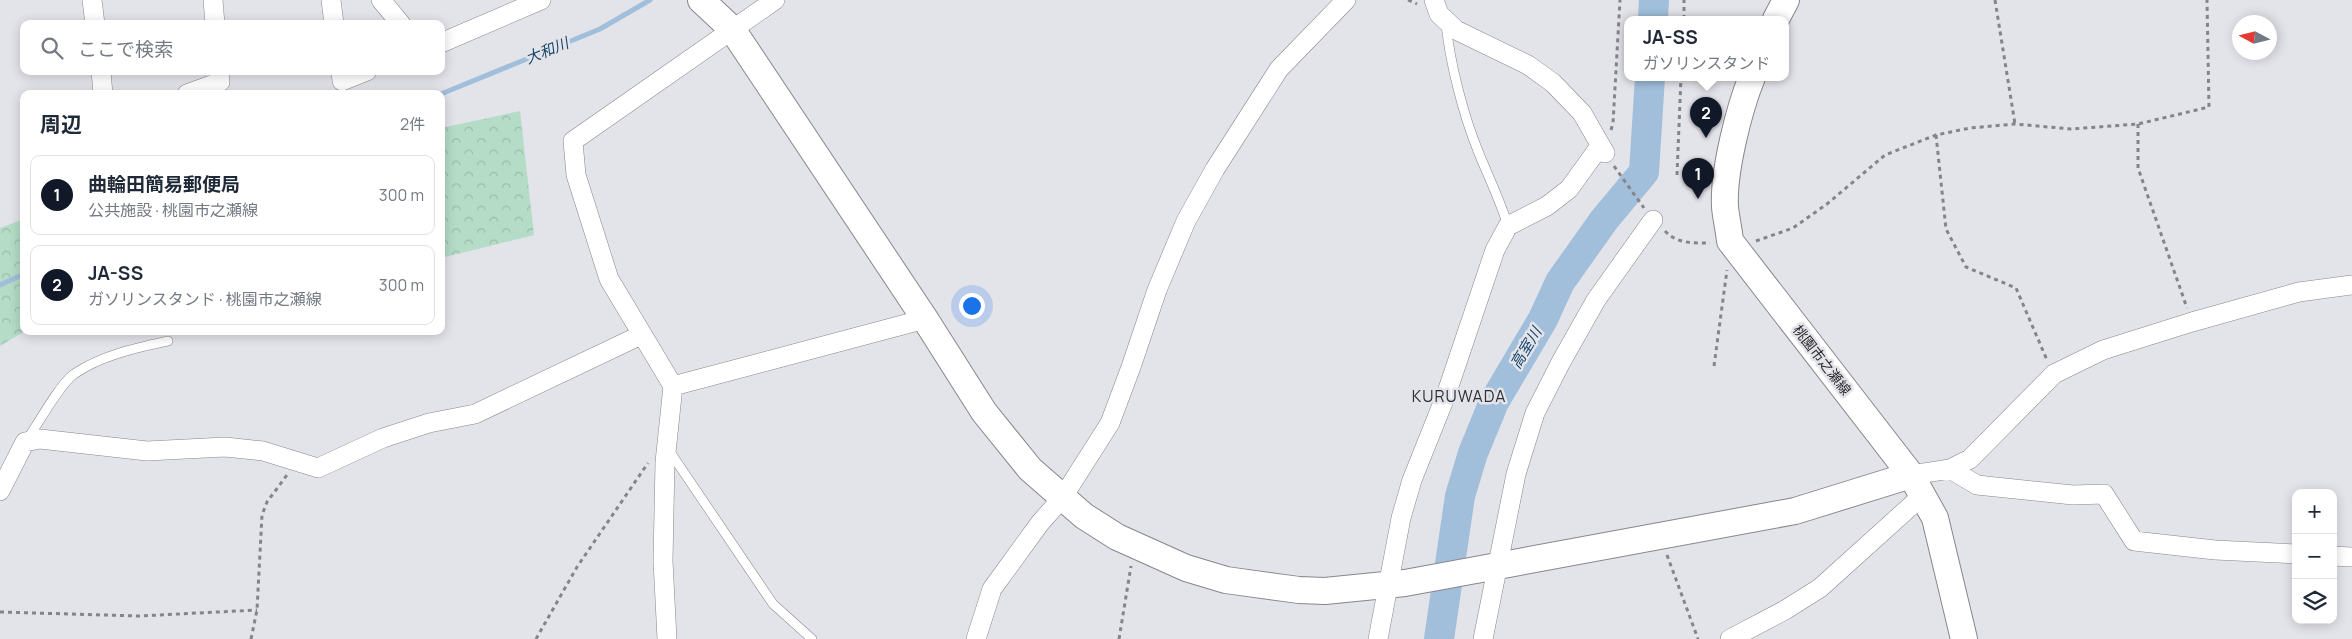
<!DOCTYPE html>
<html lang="ja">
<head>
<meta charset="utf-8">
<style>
	:root { --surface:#fff; --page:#f6f6f7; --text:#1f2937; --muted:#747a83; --line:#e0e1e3; --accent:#111827 }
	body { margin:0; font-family:Manrope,"Noto Sans JP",sans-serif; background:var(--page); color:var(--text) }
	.controls { position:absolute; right:15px; bottom:15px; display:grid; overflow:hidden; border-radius:10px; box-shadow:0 2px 12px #0003 }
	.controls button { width:45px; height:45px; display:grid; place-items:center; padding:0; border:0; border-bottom:1px solid var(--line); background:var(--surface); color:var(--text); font:25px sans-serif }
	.compass { position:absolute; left:2232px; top:15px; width:45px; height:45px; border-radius:50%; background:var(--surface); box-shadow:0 2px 12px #0003; rotate:277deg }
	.you { position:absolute; left:971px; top:305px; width:18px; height:18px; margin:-12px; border:4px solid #fff; border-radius:50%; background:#1a73e8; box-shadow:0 0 0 8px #1a73e833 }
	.badge { display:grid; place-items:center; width:32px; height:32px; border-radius:50%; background:var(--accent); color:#fff; font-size:16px; font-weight:700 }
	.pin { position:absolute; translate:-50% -41px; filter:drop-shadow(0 1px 2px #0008) }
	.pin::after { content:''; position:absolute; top:26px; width:18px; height:15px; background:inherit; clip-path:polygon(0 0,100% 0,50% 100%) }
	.popup { position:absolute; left:1624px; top:16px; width:165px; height:65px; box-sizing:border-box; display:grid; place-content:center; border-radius:10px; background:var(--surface); filter:drop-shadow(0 1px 4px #0005); font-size:16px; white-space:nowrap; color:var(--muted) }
	.popup b { font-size:19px; color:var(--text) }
	.popup::after { content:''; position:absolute; left:50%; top:100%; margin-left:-10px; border:10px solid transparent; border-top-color:var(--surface) }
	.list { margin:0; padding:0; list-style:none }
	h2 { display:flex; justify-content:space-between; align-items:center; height:65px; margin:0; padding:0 20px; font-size:21px }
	h2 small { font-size:16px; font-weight:400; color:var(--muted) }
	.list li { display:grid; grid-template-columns:32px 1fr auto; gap:15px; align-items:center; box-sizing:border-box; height:80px; margin:0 10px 10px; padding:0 10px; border:1px solid var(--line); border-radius:10px }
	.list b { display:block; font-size:19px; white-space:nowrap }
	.list p { margin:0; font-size:16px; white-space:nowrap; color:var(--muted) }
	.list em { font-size:16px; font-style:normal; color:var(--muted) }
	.icon { flex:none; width:28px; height:28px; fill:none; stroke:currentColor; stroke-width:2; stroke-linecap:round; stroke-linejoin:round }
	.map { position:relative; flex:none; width:2352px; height:639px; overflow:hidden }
	.search { position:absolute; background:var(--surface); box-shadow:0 2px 12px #0003; left:20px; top:20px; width:425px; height:55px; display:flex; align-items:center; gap:12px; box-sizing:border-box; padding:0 18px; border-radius:10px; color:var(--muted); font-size:19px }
	.panel { position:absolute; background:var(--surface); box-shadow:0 2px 12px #0003; left:20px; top:90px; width:425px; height:245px; border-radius:10px }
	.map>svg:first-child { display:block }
</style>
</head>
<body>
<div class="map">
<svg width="2352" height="639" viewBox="0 0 2352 639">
	<defs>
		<pattern id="forest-crowns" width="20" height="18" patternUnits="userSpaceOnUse" patternTransform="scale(1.25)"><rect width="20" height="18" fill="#b4dcc7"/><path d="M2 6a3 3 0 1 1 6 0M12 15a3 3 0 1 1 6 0" fill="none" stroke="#9bbdab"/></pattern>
	</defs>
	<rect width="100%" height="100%" fill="#e3e3ea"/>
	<path fill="url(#forest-crowns)" d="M 520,111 L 534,235 L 441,258 L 441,128 Z
		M 24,219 L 25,331 L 0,346 L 0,228 Z"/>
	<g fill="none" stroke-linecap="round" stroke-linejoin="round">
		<path stroke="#a1bfda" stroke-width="5" d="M 441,94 L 600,29 L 650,0
			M 0,285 L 24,274"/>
		<path stroke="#a1bfda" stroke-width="30" d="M 1653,19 L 1654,0
			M 1439,639 L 1460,496 L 1473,453 L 1494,402 L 1543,319 L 1560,282 L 1604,220 L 1644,172 L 1650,77"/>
		<defs>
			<path id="lane" d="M 1446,24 C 1450,63 1463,114 1478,151 C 1488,176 1500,200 1508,226
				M 27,440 C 38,424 59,385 74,374 C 102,355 136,348 168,341
				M 668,449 L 773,604 L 812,639"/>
			<path id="street" d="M 92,0 L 95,24
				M 213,0 L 215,24
				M 331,0 L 334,24
				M 381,0 L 401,24
				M 1434,0 L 1439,14 L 1456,30 L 1528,65 L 1553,83 L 1582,113 L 1605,153
				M 441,43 L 541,0
				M 101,71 L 103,94
				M 341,71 L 342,81 L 367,71
				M 187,94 L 220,82 L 219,71
				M 673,386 L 925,319
				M 1950,469 L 1977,485 L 2073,495 L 2104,494 L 2134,541 L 2215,550 L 2296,554
				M 1911,475 L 1950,469 L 1970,459 L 2054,374 L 2103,350 L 2192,322 L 2299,292 L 2352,285
				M 0,491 L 25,442 L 40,439 L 147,451 L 225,447 L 263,451 L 318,468 L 383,438 L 429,423 L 475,414 L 641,335
				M 2333,556 L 2352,557
				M 667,639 L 663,561 L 665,462 L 673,386 L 609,279 L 576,175 L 573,141 L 775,0
				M 976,639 L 992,589 L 1040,523 L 1063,497 L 1110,423 L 1131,367 L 1157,290 L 1186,221 L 1215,169 L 1279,69 L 1346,0
				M 1378,639 L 1401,518 L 1412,480 L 1446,395 L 1495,250 L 1508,226 L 1547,206 L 1569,189 L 1600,146
				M 1483,639 L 1516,474 L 1535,413 L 1561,362 L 1596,300 L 1653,220
				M 1730,639 L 1785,610 L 1820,588 L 1923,495"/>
			<path id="secondary" d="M 701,0 L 732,29 L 925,319 L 984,412 L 1030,469 L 1084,516 L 1117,537 L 1186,568 L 1226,580 L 1299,590 L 1325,591 L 1405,583 L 1795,511 L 1911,475
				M 1776,19 L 1786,0
				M 1752,77 C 1739,109 1723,172 1725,207 C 1726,218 1729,230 1730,241 L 1911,475 L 1935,518 L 1964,639"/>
		</defs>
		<use href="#lane" stroke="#86868c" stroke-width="10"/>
		<use href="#street" stroke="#86868c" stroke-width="20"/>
		<use href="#secondary" stroke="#86868c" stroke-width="28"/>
		<path stroke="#848489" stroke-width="3" stroke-dasharray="4 4" stroke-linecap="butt" d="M 1408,0 L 1417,4
			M 1995,0 L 2015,124
			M 1684,19 L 1684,0
			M 2138,124 L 2138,168 L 2187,308
			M 1611,130 L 1613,123 L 1620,0
			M 1936,135 L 1946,229 L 1966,267 L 2016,288 L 2047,360
			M 1614,166 L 1644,208
			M 1677,175 L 1681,77
			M 1665,231 C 1677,244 1694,243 1710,243
			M 1756,241 L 1793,228 L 1827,204 L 1885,155 L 1936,135 L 1970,128 L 2015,124 L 2071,129 L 2138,124 L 2209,107 L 2207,0
			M 1714,366 L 1727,270
			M 1667,555 L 1698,639
			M 0,612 L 139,616 L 257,610
			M 251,639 L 257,610 L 262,515 L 267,502 L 287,475
			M 536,639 L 577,567 L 648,463
			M 1119,639 L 1131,566"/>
		<use href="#lane" stroke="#fff" stroke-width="9"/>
		<use href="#street" stroke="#fff" stroke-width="19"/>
		<use href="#secondary" stroke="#fff" stroke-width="26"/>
	</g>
	<g text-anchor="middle" stroke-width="5" stroke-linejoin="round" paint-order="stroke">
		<g font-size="14" fill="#29292b" stroke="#e3e3ea">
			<text transform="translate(1822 360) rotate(52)" y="5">桃園市之瀬線</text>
		</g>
		<g font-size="15" font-style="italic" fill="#16466a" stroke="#e3e3ea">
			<text transform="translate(547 51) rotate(-22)" y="5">大和川</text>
			<text transform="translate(1526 348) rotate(-59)" y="5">高室川</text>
		</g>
		<g font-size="16" letter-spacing="1" fill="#2e2e34" stroke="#e3e3ea">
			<text x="1459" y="402">KURUWADA</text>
		</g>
	</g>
</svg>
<div class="controls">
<button>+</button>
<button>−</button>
<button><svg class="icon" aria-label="layers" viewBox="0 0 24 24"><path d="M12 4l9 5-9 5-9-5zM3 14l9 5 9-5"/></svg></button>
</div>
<svg class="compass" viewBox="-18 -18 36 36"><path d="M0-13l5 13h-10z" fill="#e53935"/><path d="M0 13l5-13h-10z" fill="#747a83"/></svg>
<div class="you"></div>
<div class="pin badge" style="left:1698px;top:199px">1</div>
<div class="pin badge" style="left:1706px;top:138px">2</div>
<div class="popup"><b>JA-SS</b>ガソリンスタンド</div>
<div class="search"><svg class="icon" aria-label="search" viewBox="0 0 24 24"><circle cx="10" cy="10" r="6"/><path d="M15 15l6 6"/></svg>ここで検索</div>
<section class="panel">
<h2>周辺<small>2件</small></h2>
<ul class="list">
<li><span class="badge">1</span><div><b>曲輪田簡易郵便局</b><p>公共施設 · 桃園市之瀬線</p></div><em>300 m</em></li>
<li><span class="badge">2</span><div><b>JA-SS</b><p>ガソリンスタンド · 桃園市之瀬線</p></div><em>300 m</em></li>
</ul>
</section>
</div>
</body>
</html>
